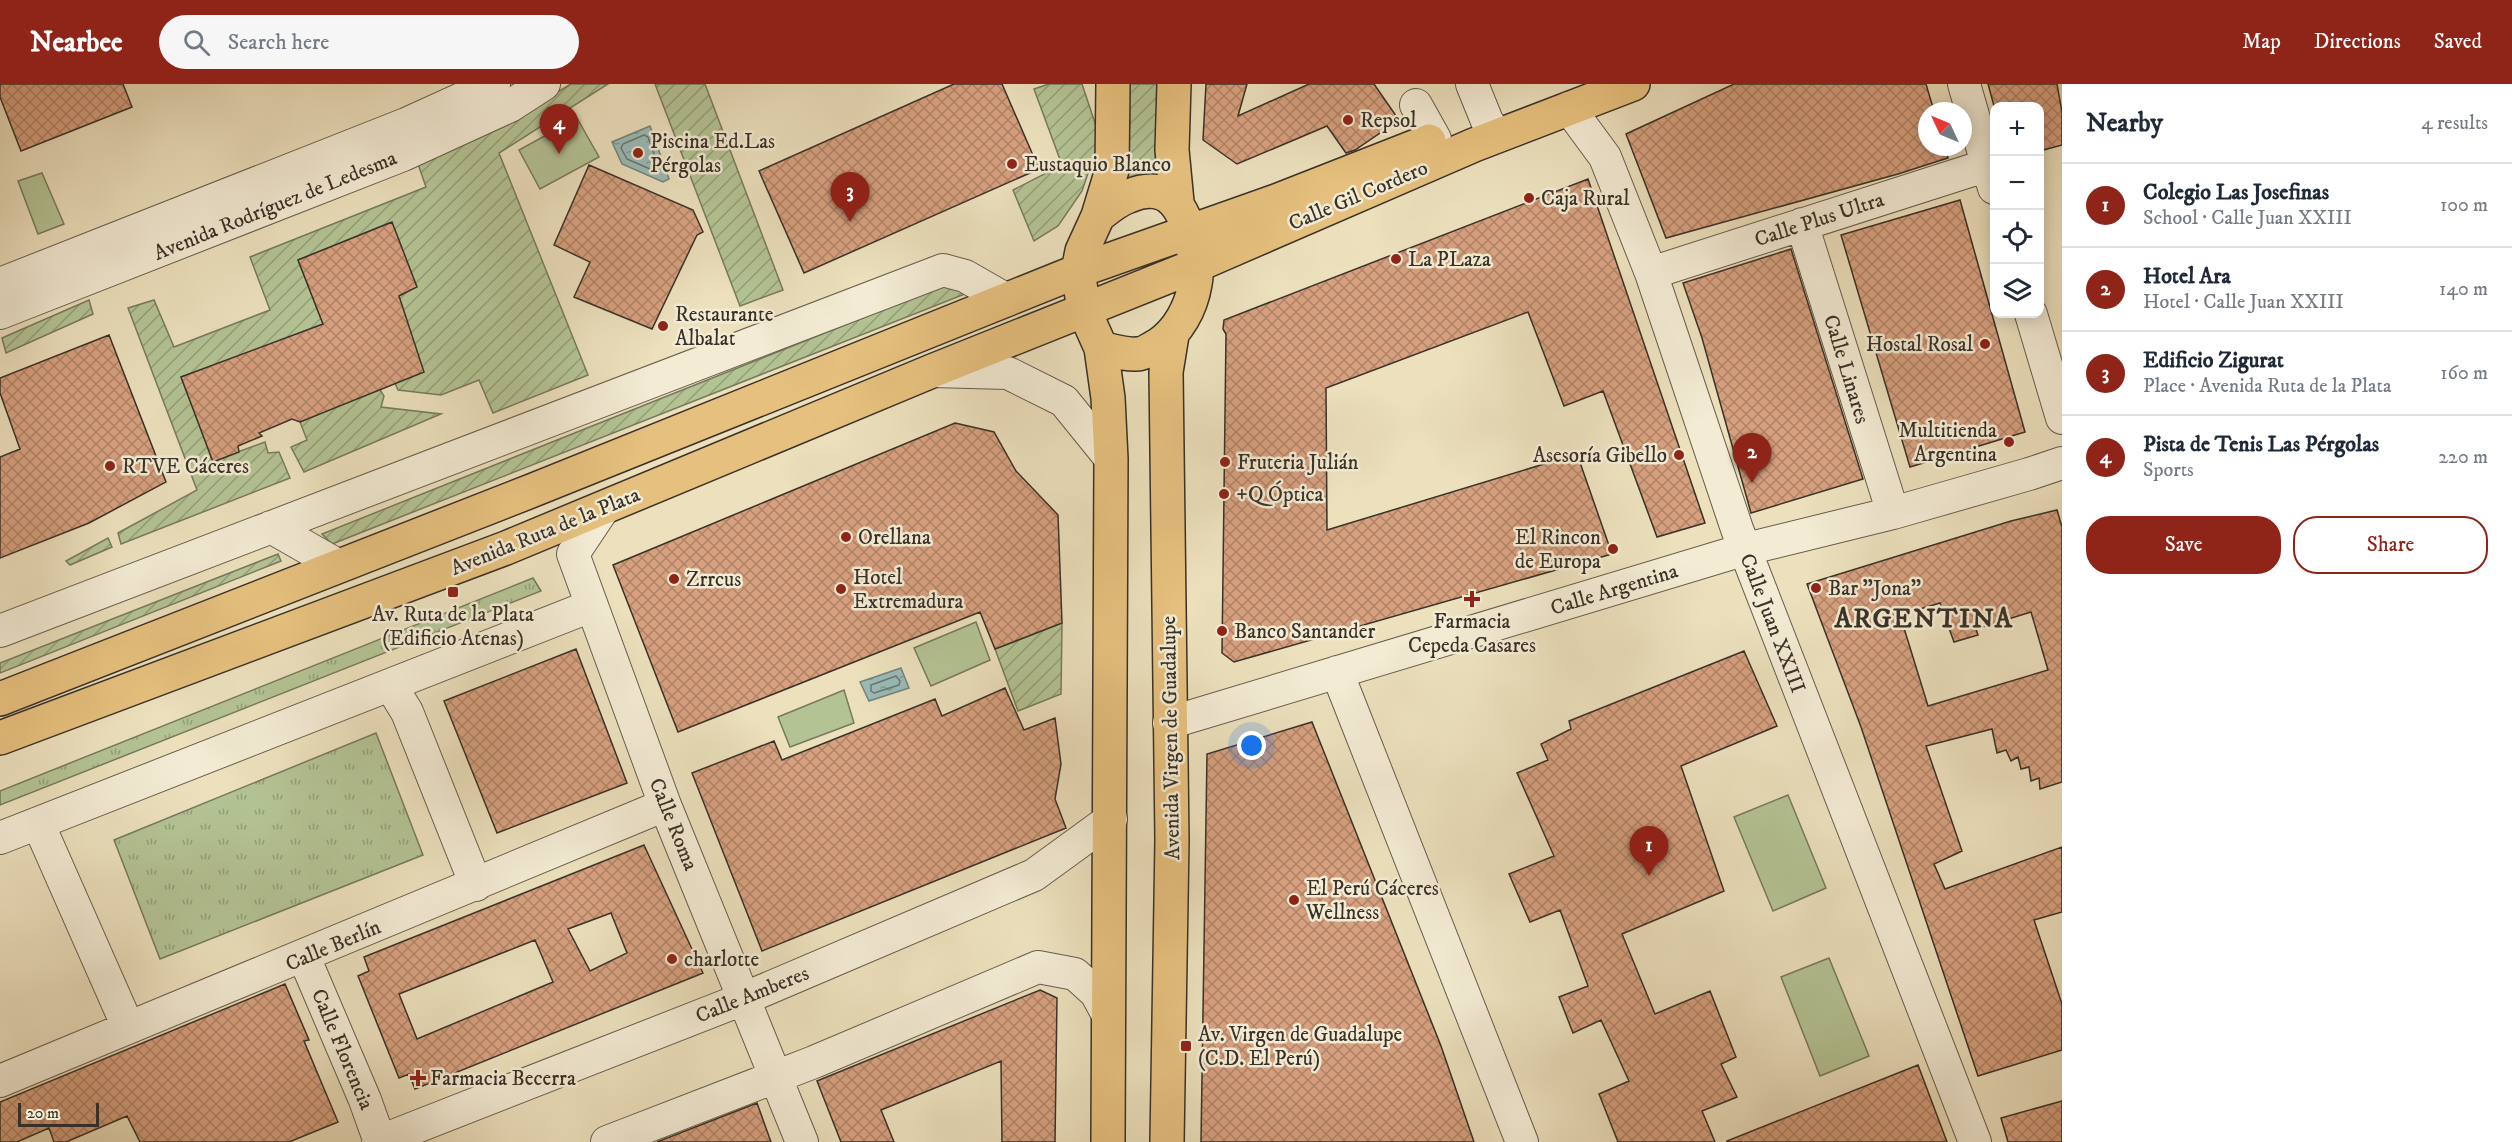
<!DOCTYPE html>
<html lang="en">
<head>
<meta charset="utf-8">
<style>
	:root { --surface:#fff; --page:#f6f6f7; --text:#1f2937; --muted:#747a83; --line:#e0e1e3; --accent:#8f2418 }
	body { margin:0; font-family:"IM FELL DW Pica",serif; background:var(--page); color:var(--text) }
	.controls { position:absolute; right:18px; top:18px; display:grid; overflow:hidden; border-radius:12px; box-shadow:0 3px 15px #0003 }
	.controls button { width:54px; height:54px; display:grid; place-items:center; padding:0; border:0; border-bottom:2px solid var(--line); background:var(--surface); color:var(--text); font:30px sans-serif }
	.compass { position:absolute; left:1918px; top:18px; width:54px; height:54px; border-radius:50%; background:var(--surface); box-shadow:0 3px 15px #0003; rotate:314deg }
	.scale { position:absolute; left:18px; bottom:15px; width:81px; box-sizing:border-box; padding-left:6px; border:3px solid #393127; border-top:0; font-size:16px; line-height:21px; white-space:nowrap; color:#393127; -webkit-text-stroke:4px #f3ebd4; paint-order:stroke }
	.you { position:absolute; left:1252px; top:662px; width:21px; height:21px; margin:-15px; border:4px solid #fff; border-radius:50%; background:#1a73e8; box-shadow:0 0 0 9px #1a73e833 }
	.badge { display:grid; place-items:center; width:39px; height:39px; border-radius:50%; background:var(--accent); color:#fff; font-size:20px; font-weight:700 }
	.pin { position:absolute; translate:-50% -50px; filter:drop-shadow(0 2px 3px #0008) }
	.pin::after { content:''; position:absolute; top:32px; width:21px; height:18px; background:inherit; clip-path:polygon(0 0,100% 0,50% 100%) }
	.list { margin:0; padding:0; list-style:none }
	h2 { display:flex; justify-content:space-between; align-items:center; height:78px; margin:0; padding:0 24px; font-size:26px }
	h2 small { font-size:20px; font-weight:400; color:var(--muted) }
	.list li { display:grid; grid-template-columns:39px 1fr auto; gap:18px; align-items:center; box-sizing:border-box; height:84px; padding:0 24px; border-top:2px solid var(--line) }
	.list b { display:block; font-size:22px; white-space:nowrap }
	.list p { margin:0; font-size:20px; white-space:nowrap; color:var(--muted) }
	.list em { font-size:20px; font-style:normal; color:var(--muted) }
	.actions { display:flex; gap:12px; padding:18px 24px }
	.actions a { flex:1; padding:14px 0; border:2px solid var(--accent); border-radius:24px; text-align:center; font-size:21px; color:var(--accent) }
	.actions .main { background:var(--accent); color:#fff }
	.icon { flex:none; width:33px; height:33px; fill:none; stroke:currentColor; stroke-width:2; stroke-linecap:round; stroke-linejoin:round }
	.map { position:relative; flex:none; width:2062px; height:1058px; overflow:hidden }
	header { display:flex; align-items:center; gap:36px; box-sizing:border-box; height:84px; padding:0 30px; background:var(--accent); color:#fff }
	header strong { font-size:28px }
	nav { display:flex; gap:33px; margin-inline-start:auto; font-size:21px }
	.search { width:420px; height:54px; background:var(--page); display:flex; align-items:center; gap:15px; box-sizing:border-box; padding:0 21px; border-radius:33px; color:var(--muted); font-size:22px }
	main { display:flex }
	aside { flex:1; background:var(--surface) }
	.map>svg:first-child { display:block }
</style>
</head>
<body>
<header>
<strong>Nearbee</strong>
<div class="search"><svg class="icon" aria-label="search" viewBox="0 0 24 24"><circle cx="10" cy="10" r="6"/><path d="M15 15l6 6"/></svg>Search here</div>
<nav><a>Map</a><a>Directions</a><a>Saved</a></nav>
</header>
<main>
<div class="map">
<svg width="2062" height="1058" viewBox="0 0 2062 1058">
	<defs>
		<pattern id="park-tufts" width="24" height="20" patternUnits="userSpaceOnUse" patternTransform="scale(1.5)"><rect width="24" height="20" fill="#b4c394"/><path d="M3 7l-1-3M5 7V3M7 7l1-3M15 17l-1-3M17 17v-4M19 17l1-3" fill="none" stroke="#939f79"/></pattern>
		<pattern id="garden-furrows" width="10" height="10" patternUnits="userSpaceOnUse" patternTransform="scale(1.5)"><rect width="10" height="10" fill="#b4c394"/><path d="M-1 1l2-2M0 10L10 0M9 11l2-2" fill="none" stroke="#939f79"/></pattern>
		<pattern id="water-ripples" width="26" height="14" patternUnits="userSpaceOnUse" patternTransform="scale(1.5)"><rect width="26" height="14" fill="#9abbb8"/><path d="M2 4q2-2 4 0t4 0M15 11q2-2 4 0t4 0" fill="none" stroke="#7f9996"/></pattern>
		<pattern id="building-cross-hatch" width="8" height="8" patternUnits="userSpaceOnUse" patternTransform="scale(1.5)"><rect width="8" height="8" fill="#d7a07f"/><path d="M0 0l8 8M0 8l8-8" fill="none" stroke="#af8368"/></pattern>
	</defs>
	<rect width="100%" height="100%" fill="#ece0bd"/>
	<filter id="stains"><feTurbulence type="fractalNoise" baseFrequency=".00333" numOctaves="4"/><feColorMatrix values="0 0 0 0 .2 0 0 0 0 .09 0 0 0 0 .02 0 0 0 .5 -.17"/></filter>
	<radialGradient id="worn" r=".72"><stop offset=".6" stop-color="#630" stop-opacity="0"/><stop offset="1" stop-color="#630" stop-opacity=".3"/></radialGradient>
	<path fill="#b4c394" stroke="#767a5e" stroke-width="1.5" d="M 577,34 L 599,73 L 540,105 L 519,66 Z
		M 42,89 L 64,140 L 38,150 L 18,97 Z
		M 976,538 L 990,576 L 931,602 L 914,564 Z
		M 844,606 L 854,639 L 790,663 L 778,633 Z
		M 1788,711 L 1826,804 L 1773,827 L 1734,733 Z
		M 1829,874 L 1869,972 L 1820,992 L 1781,893 Z"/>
	<path fill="url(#park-tufts)" stroke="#767a5e" stroke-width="1.5" d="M 533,494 L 541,507 L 0,721 L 0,707 Z
		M 376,649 L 423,771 L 160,875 L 114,756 Z"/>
	<path fill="url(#garden-furrows)" stroke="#767a5e" stroke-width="1.5" d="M 571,0 L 608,0 L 499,69 L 588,291 L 493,329 L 479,296 L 441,311 L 398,306 L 394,297 L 399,212 L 389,139 L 298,176 L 323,240 L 283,257 L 181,293 L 213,377 L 265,358 L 268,369 L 279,368 L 290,394 L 121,460 L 118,449 L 197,406 L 128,224 L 154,216 L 174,263 L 270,226 L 250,173 L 426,103 L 417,77 L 529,25 Z
		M 655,0 L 705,0 L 783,206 L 740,222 Z
		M 1049,0 L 1082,0 L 1100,54 L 1082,107 L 1058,142 L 1034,157 L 1013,106 L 1062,81 L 1034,5 Z
		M 1129,0 L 1159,0 L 1158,90 L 1136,91 L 1125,95 L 1130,38 Z
		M 955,197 L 965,210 L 332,460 L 322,450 Z
		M 89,216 L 93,230 L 6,269 L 2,254 Z
		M 379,304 L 384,312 L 381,323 L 441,330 L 304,388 L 291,363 L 307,356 L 300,338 Z
		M 108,454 L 112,463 L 70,481 L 66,477 Z
		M 278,470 L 281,477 L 0,589 L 0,579 Z
		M 1062,539 L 1061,610 L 1018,627 L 995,565 Z"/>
	<path fill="url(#water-ripples)" stroke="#73847e" stroke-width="1.5" d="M 650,42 L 669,95 L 663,98 L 622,80 L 612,58 Z
		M 901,584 L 909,604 L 869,617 L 860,598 Z"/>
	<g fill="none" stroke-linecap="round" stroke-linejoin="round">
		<path stroke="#6a7670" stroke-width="1.5" d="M 644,51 L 648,53 L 659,84 L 657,88 L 627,75 L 621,64 L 623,60 Z
			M 896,592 L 900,597 L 899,601 L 874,609 L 871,607 L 871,601 Z"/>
	</g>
	<path fill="url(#building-cross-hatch)" stroke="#393127" stroke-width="1.5" fill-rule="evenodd" d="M 0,0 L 123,0 L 132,23 L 21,67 L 0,13 Z
		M 954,0 L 1002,0 L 1039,85 L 804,189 L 759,87 Z
		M 1206,0 L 1247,0 L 1238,32 L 1309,0 L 1374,0 L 1399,36 L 1355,66 L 1346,69 L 1327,42 L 1237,80 L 1203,56 Z
		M 1734,0 L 1926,0 L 1934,27 L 1927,27 L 1927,63 L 1945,63 L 1948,74 L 1898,90 L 1666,154 L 1626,50 Z
		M 1988,0 L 2057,0 L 2062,28 L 2062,61 L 2040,67 L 2040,22 L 1994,22 Z
		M 589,81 L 693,126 L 703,148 L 697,151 L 652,245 L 574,213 L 590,178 L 554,161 Z
		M 1588,95 L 1705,439 L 1657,453 L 1603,307 L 1564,322 L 1528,228 L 1326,304 L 1327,446 L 1577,370 L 1612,470 L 1234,578 L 1222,569 L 1226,250 L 1223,245 L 1224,236 Z
		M 1960,116 L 2025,348 L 1910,383 L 1841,151 Z
		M 392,138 L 417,203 L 399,212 L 424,288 L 300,338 L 292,335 L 259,349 L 262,352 L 238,362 L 239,368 L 213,378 L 181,293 L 323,240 L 298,176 Z
		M 1791,165 L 1863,395 L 1751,429 L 1702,254 L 1683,199 Z
		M 109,251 L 166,398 L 89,439 L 0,474 L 0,373 L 20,365 L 0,309 L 0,294 Z
		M 955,339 L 994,348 L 1016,387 L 1058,431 L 1062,539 L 995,565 L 980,528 L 678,648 L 613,481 Z
		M 2057,426 L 2062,443 L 2062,698 L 2040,705 L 2039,694 L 2031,697 L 2029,683 L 2021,685 L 2018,673 L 2011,677 L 2006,666 L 1997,669 L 1992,645 L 1926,662 L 1962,767 L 1934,780 L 1945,805 L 2062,763 L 2062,828 L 2034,836 L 2062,920 L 2062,966 L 1978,992 L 1861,643 L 1807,500 L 2011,437 ZM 1940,519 L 1954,558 L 1978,551 L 1976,545 L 2031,528 L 2048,586 L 1928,622 L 1900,531 Z
		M 576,565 L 627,699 L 497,749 L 444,617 Z
		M 1744,567 L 1777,642 L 1681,682 L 1724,807 L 1622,850 L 1655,930 L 1710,907 L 1736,973 L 1721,980 L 1737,1013 L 1702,1027 L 1715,1058 L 1618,1058 L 1599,1010 L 1629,997 L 1601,936 L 1573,949 L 1559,913 L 1588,902 L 1560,826 L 1530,838 L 1509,790 L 1554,772 L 1517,689 L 1548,676 L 1541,660 L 1571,645 L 1569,637 Z
		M 1005,604 L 1024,646 L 1055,634 L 1061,680 L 1055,715 L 1066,744 L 762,867 L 692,689 L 774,657 L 782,676 L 935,615 L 942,632 Z
		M 1312,638 L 1441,962 L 1474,1058 L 1201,1058 L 1207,670 Z
		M 644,761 L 703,889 L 415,1005 L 409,990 L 399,994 L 358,892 L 369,887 L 364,873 ZM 611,829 L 627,869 L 590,887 L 568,845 ZM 535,856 L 553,898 L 417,955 L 399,910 Z
		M 285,900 L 309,956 L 304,957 L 338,1038 L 289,1058 L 140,1058 L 127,1032 L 66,1058 L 54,1058 L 49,1044 L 17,1058 L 0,1058 L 0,1018 Z
		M 1040,906 L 1057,914 L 1055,1058 L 1002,1058 L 1001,977 L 881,1026 L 894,1058 L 841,1058 L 817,997 Z
		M 1918,981 L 1947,1058 L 1727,1058 L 1727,1057 Z
		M 2062,1017 L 2062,1058 L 2008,1058 L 2001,1034 Z
		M 757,1019 L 771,1058 L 657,1058 Z"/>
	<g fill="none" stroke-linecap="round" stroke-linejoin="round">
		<defs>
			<path id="minor" d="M 1472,0 L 1487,37 L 1497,52
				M 1964,0 L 1994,104
				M 1416,21 L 1435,55
				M 1569,24 L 1605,73 L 1651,189 L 1737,445 L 1975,1058
				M 1802,140 L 1893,429
				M 1651,189 L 1988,81
				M 0,200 L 406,40 L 494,0
				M 0,229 L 403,71 L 510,22 L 544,0
				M 2031,230 L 2062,334
				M 932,287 L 1008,289 L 1064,317 L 1111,375
				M 603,425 L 573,470 L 665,721 L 802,1058
				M 271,443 L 339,482
				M 0,547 L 943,186 L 965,192 L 1007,216
				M 1337,588 L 1522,1058
				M 391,602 L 407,628 L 476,801
				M 1169,639 L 1746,465 L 1893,429 L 2029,390 L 2062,379
				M 38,739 L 128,943
				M 0,754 L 591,522
				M 304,873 L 365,1016 L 380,1058
				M 0,997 L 665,721
				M 378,1058 L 743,915 L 1034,791 L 1111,735
				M 607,1058 L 814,978 L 1038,883 L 1075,890 L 1096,909 L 1109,933"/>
			<path id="primary" d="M 1174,0 L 1172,66 L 1177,118
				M 1098,132 C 1108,124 1117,116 1129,112 C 1170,95 1185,126 1192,160 C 1195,174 1198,186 1195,200 C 1191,224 1178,248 1158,261 C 1152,264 1144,270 1137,270 C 1125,271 1113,267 1101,264
				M 0,615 L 531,407 L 1078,187 L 1276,117 L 1429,57
				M 0,654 L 506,464 L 932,287 L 1197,181 L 1474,61 L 1633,0
				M 1108,1058 L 1111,375 L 1108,314 L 1101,264 L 1084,226 L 1078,187 L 1082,167 L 1098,132 L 1112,86 L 1113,0
				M 1167,1058 L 1172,756 L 1166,288 L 1172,251"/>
		</defs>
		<use href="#minor" stroke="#665d4c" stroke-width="34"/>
		<use href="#primary" stroke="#393127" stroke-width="36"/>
		<use href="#minor" stroke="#f3ebd4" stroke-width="32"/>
		<use href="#primary" stroke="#e6c07e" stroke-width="33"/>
	</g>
	<g fill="#8f2418" stroke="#f3ebd4" stroke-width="2">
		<circle cx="1348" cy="36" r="6"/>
		<circle cx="638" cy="69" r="6"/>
		<circle cx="1012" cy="80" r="6"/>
		<circle cx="1529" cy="114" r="6"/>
		<circle cx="1396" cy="175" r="6"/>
		<circle cx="663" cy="242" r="6"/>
		<circle cx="1985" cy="260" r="6"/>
		<circle cx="2009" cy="358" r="6"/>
		<circle cx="1679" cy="371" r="6"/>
		<circle cx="1225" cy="378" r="6"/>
		<circle cx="110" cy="382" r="6"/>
		<circle cx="1224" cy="410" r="6"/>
		<circle cx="846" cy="453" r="6"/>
		<circle cx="1613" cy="465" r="6"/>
		<circle cx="674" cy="495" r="6"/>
		<circle cx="1816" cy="504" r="6"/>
		<circle cx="841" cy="505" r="6"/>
		<rect x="447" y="502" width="12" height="12" rx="3"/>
		<path d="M1469 506h6v6h6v6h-6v6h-6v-6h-6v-6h6z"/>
		<circle cx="1222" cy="547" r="6"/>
		<circle cx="1294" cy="816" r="6"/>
		<circle cx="672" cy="875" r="6"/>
		<rect x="1180" y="956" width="12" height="12" rx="3"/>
		<path d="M415 985h6v6h6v6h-6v6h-6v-6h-6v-6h6z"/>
	</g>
	<g text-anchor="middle" stroke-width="5" stroke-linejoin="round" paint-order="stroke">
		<g font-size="21" fill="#393127" stroke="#f3ebd4" text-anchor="start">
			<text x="1360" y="43">Repsol</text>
			<text x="650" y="64">Piscina Ed.Las<tspan x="650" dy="24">Pérgolas</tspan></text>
			<text x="1024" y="87">Eustaquio Blanco</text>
			<text x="1541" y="121">Caja Rural</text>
			<text x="1408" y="182">La PLaza</text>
			<text x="675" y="237">Restaurante<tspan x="675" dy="24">Albalat</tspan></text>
			<text x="1973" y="267" text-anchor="end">Hostal Rosal</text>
			<text x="1997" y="353" text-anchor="end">Multitienda<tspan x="1997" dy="24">Argentina</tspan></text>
			<text x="1667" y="378" text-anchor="end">Asesoría Gibello</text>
			<text x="1237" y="385">Fruteria Julián</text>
			<text x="122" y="389">RTVE Cáceres</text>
			<text x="1236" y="417">+Q Óptica</text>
			<text x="858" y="460">Orellana</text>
			<text x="1601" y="460" text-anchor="end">El Rincon<tspan x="1601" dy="24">de Europa</tspan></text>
			<text x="853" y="500">Hotel<tspan x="853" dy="24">Extremadura</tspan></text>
			<text x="686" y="502">Zrrcus</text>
			<text x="1828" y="511">Bar "Jona"</text>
			<text x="453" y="537" text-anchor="middle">Av. Ruta de la Plata<tspan x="453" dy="24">(Edificio Atenas)</tspan></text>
			<text x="1472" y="544" text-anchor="middle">Farmacia<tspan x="1472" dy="24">Cepeda Casares</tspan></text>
			<text x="1234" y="554">Banco Santander</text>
			<text x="1306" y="811">El Perú Cáceres<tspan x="1306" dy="24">Wellness</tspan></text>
			<text x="684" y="882">charlotte</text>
			<text x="1198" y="957">Av. Virgen de Guadalupe<tspan x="1198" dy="24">(C.D. El Perú)</tspan></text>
			<text x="430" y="1001">Farmacia Becerra</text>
		</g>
		<g font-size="21" fill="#393127" stroke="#f3ebd4">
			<text transform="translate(1358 111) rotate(-23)" y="7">Calle Gil Cordero</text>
			<text transform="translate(275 121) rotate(-22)" y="7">Avenida Rodríguez de Ledesma</text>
			<text transform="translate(1819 135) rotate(-18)" y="7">Calle Plus Ultra</text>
			<text transform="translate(1847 285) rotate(73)" y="7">Calle Linares</text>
			<text transform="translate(545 447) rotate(-22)" y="7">Avenida Ruta de la Plata</text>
			<text transform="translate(1614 505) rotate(-17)" y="7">Calle Argentina</text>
			<text transform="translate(1773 539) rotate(69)" y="7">Calle Juan XXIII</text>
			<text transform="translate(1170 654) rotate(-91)" y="7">Avenida Virgen de Guadalupe</text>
			<text transform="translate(674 740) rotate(68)" y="7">Calle Roma</text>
			<text transform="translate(333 861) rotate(-23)" y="7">Calle Berlín</text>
			<text transform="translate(752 910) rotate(-22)" y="7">Calle Amberes</text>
			<text transform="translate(343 965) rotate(67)" y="7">Calle Florencia</text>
		</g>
		<g font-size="27" font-weight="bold" letter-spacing="1.5" fill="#393127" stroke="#f3ebd4">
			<text x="1924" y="543">ARGENTINA</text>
		</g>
	</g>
	<rect width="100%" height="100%" filter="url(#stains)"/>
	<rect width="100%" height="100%" fill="url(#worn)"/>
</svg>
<div class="controls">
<button>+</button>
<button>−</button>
<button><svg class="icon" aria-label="locate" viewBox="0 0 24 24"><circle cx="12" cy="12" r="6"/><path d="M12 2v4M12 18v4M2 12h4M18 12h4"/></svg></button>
<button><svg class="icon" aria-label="layers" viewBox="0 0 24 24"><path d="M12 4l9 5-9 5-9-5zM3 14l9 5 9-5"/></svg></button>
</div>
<svg class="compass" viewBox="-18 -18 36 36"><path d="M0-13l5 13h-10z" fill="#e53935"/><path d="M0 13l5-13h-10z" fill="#747a83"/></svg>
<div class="scale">20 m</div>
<div class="you"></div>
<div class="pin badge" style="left:1649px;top:792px">1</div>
<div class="pin badge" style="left:1752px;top:399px">2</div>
<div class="pin badge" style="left:850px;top:138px">3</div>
<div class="pin badge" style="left:559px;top:70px">4</div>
</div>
<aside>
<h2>Nearby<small>4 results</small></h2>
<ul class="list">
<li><span class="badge">1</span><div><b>Colegio Las Josefinas</b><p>School · Calle Juan XXIII</p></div><em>100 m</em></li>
<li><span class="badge">2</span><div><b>Hotel Ara</b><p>Hotel · Calle Juan XXIII</p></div><em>140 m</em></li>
<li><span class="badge">3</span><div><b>Edificio Zigurat</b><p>Place · Avenida Ruta de la Plata</p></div><em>160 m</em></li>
<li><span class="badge">4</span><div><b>Pista de Tenis Las Pérgolas</b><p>Sports</p></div><em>220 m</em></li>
</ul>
<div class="actions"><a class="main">Save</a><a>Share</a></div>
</aside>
</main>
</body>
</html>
